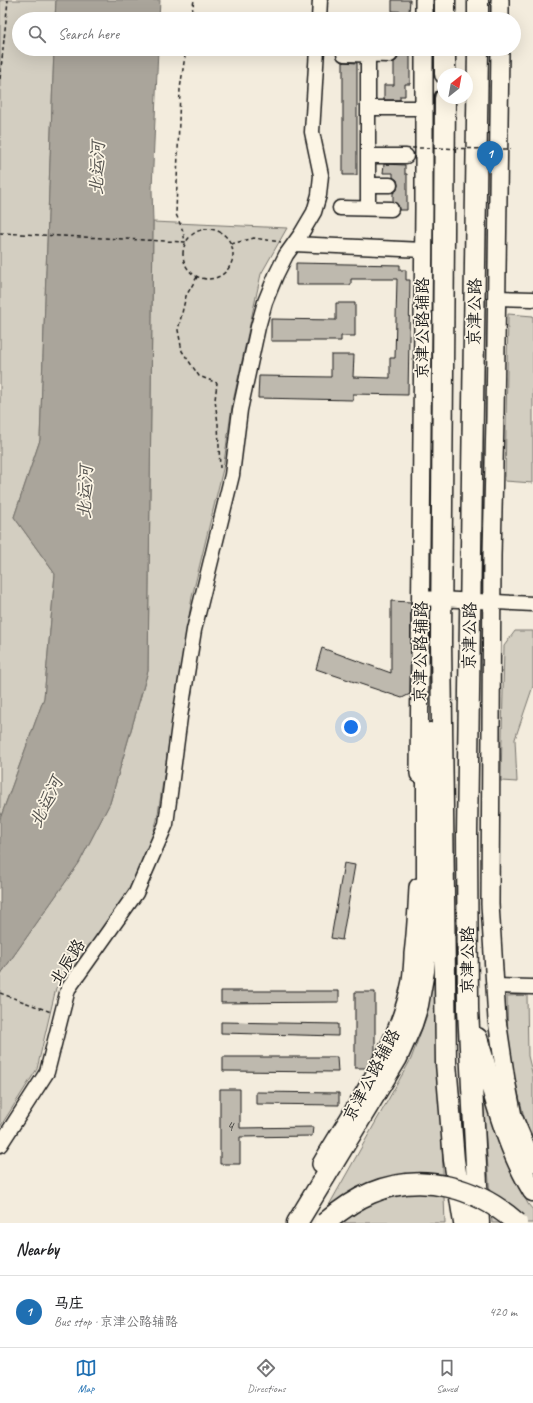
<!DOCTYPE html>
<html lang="en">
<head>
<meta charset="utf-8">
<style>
	:root { --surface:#fff; --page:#f2f2f2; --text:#202124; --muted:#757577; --line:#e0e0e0; --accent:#1f6fb2 }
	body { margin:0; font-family:Caveat,"LXGW WenKai TC",sans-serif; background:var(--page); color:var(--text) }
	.compass { position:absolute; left:437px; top:68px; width:36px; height:36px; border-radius:50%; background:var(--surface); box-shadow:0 4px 16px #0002; rotate:31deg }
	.you { position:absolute; left:351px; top:727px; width:14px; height:14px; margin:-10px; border:3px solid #fff; border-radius:50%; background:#1a73e8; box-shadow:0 0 0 6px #1a73e833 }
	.badge { display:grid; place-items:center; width:26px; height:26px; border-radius:50%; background:var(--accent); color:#fff; font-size:13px; font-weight:700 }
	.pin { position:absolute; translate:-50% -33px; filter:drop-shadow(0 1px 2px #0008) }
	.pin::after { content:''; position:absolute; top:21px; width:14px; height:12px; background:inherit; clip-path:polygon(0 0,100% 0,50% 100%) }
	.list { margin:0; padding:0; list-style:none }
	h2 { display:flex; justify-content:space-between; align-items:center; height:52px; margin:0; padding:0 16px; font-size:17px }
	h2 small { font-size:13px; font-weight:400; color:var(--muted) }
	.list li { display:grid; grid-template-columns:26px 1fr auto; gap:12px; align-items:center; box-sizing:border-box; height:72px; padding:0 16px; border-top:1px solid var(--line) }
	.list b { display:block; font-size:15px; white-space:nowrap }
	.list p { margin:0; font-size:13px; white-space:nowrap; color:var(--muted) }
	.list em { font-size:13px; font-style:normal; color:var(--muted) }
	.icon { flex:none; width:22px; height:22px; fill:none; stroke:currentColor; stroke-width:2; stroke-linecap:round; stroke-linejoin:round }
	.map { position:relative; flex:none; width:533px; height:1223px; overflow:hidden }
	.search { position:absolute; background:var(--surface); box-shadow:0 4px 16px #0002; left:12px; right:12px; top:12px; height:44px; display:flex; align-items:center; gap:10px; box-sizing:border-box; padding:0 14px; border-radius:22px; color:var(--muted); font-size:15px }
	.sheet { height:124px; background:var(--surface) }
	nav { display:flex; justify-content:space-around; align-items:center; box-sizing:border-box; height:56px; border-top:1px solid var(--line); background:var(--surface); font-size:11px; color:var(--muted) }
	nav a { display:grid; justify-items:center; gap:2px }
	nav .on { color:var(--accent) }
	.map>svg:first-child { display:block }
</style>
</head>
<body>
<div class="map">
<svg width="533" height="1223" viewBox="0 0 533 1223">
	<rect width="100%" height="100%" fill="#f3ecdd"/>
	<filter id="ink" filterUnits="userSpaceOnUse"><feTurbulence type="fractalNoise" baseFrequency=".025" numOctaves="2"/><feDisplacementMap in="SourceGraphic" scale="8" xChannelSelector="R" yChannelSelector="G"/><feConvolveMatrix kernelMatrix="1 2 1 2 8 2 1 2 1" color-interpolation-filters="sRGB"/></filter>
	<g filter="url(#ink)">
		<path fill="#d3cec1" stroke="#78756e" d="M 0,0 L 56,0 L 55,19 L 19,19 L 19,49 L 54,49 L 40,440 L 14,517 L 55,574 L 44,698 L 0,819 Z
			M 153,222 L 287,228 L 261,274 L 232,406 L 223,469 L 192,597 L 157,820 L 136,893 L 56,988 L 37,1069 L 0,1127 L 0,975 L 79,863 L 110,803 L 148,671 Z
			M 508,314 L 533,316 L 533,483 L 505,481 Z
			M 515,631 L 533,631 L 533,686 L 515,739 L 517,782 L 501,781 L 504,646 Z
			M 435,964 L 445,1223 L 319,1223 L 411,1059 L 427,1015 Z
			M 527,995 L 528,1056 L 533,1076 L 533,1137 L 525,1121 L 508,1051 L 507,996 Z
			M 481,1072 L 498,1142 L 528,1204 L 533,1210 L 533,1223 L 492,1223 Z"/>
		<path fill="#aaa59b" stroke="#716e68" d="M 56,0 L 160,0 L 159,19 L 55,19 Z
			M 54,49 L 158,49 L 152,189 L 153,222 L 148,671 L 110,803 L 79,863 L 0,975 L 0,819 L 44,698 L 55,574 L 14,517 L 40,440 Z"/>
		<path fill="#beb9ae" stroke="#1c1c1c" d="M 392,0 L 410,0 L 409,12 L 392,11 Z
			M 396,49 L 410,49 L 410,84 L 405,84 L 405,96 L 400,96 L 400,100 L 384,100 L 384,85 L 394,85 L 394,62 L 397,60 L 398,56 Z
			M 343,62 L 357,63 L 357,175 L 343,175 Z
			M 384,164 L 405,165 L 405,174 L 407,174 L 407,210 L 399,210 L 398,205 L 393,201 L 393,193 L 397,190 L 398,185 L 397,180 L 393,177 L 393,173 L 383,173 Z
			M 296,263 L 400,265 L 400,270 L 406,270 L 406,280 L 410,280 L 408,395 L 353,394 L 353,400 L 258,398 L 259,376 L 331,377 L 331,355 L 354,355 L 353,377 L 390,378 L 390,358 L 395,358 L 397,279 L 351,279 L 351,285 L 296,285 Z
			M 336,303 L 355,303 L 355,336 L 341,336 L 341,341 L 271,341 L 271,319 L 336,320 Z
			M 391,601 L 411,602 L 410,694 L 402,698 L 316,669 L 322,648 L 391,673 Z
			M 344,863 L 355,865 L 342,940 L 331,938 Z
			M 221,991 L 339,991 L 339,1002 L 221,1003 Z
			M 355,992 L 375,992 L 375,1052 L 367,1068 L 355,1068 Z
			M 221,1022 L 338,1024 L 338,1036 L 221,1033 Z
			M 223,1057 L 337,1057 L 338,1072 L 223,1071 Z
			M 220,1089 L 240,1089 L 240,1128 L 313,1127 L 312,1136 L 240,1137 L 240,1164 L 220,1164 Z
			M 256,1092 L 339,1093 L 339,1105 L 256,1104 Z"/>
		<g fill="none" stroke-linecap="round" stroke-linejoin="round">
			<defs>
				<path id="minor" d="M 319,19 L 320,0
					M 344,54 L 390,55
					M 368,108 L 423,108
					M 368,156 L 406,156
					M 368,185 L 390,185
					M 340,208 L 391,209
					M 368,208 L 368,55
					M 294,244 L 423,250
					M 496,298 L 533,299
					M 420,598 L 533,604
					M 495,986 L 533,987
					M 0,1145 L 47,1072 L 68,989 L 136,893 L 166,824 L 180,717 L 194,630 L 232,475 L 240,410 L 258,327 L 265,302 L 276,275 L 286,255 L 301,234 L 314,212 L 319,195 L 321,175 L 312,132 L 317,49"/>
				<path id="major" d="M 424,19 L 424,0
					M 500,19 L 500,0
					M 500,49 L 495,417 L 492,556 L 490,904 L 497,1020 L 506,1080 L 513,1116 L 533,1163
					M 419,774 L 424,208 L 424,49
					M 321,1164 C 355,1106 398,1048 411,981 C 412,972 413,963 413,954 C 416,931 417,909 418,887"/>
				<path id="highway" d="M 445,19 L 445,0
					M 478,19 L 478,0
					M 478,49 L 467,835 L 468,1009 L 479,1223
					M 445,74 L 445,49
					M 445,98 L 441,641 L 446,1063 L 454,1160 L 464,1223
					M 477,1038 C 493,1089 505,1145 533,1191
					M 297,1223 L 397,1058 L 412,1024 L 418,1005 L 424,971 L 427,931 L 427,780 L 430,733"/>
			</defs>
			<use href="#minor" stroke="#1c1c1c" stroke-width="17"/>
			<use href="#major" stroke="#1c1c1c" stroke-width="20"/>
			<use href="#highway" stroke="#1c1c1c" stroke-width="23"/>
			<path stroke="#1c1c1c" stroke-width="1.5" stroke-dasharray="4 3" stroke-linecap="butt" d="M 191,19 L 194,0
				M 0,79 L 8,0
				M183 254a25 25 0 1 1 50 0a25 25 0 1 1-50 0Z
				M 0,233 L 185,242 L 183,231 L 176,214 L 180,89 L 186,49
				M 231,244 L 254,238 L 281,242
				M 197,277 L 186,296 L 178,330 L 182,351 L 199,376 L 217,383 L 215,400 L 218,424 L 220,468
				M 0,993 L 51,1012"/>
			<use href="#minor" stroke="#fcf5e5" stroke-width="14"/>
			<use href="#major" stroke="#fcf5e5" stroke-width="17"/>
			<use href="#highway" stroke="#fcf5e5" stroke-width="20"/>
			<defs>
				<path id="highway-bridge" d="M 325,1223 C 339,1211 354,1200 371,1193 C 422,1172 477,1187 517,1223"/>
			</defs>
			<use href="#highway-bridge" stroke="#1c1c1c" stroke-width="23" stroke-linecap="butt"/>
			<path stroke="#1c1c1c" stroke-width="1.5" stroke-dasharray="4 3" stroke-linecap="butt" d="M 412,148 L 511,149"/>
			<use href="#highway-bridge" stroke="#fcf5e5" stroke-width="20"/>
		</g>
	</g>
	<g text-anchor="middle" stroke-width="3.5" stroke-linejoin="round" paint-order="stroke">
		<g font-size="15" fill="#444340">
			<text x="230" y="1131">4</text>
		</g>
		<g font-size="17" fill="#1c1c1c" stroke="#fcf5e5">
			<text transform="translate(474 312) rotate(-89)" y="6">京津公路</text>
			<text transform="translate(422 328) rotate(-90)" y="6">京津公路辅路</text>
			<text transform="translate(469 636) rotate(-89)" y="6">京津公路</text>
			<text transform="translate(420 652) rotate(-89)" y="6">京津公路辅路</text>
			<text transform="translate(467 960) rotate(-90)" y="6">京津公路</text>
			<text transform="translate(67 962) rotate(-58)" y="6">北辰路</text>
			<text transform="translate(371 1075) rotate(-62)" y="6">京津公路辅路</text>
		</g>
		<g font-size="18" font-style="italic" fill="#55534f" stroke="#fcf5e5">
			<text transform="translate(97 168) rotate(-88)" y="6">北运河</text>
			<text transform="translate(85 492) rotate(-88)" y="6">北运河</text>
			<text transform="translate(46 802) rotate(-64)" y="6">北运河</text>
		</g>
	</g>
</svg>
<svg class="compass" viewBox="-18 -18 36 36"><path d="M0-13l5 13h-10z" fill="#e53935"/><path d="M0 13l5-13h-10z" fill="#757577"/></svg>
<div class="you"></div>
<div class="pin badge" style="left:490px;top:174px">1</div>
<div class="search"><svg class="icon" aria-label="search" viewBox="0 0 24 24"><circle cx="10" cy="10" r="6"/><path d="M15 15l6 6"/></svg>Search here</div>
</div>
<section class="sheet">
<h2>Nearby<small></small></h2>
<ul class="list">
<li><span class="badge">1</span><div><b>马庄</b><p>Bus stop · 京津公路辅路</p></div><em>420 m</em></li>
</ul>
</section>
<nav>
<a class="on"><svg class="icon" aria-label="map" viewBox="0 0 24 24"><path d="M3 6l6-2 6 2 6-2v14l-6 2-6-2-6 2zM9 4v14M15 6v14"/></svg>Map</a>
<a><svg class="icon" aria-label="directions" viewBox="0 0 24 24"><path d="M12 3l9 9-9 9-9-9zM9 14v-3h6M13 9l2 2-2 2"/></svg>Directions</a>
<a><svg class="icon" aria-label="saved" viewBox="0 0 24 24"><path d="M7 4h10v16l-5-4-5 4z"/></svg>Saved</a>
</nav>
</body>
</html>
